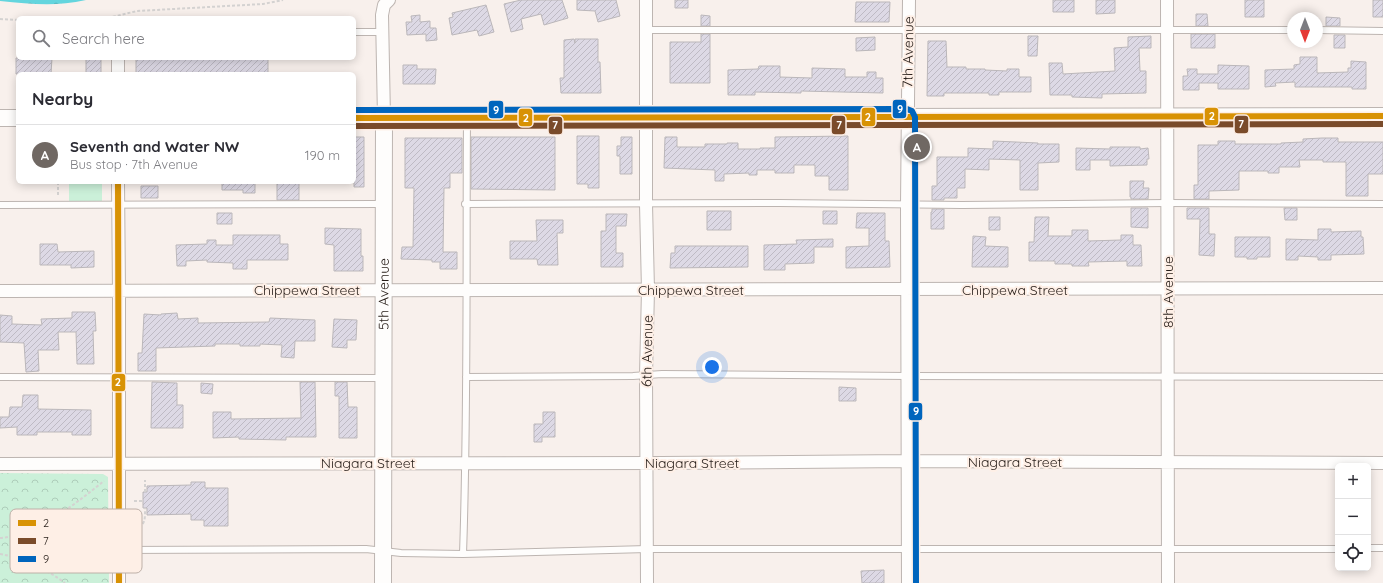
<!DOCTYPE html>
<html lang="en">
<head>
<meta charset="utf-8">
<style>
	:root { --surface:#fff; --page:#f7f7f7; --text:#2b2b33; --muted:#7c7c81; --line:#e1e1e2; --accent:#706863 }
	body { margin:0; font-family:Quicksand,sans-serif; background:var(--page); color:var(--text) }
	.controls { position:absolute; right:12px; bottom:12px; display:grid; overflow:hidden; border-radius:6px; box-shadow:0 2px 10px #0003 }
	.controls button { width:36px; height:36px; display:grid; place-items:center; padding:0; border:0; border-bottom:1px solid var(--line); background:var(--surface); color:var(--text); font:20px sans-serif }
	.compass { position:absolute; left:1287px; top:12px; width:36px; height:36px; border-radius:50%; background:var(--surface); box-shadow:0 2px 10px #0003; rotate:180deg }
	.you { position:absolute; left:712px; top:367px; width:14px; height:14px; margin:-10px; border:3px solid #fff; border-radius:50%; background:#1a73e8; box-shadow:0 0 0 6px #1a73e833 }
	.badge { display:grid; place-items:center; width:26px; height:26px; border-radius:50%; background:var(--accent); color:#fff; font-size:13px; font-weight:700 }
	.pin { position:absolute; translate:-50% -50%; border:2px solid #fff; box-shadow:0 1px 4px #0006 }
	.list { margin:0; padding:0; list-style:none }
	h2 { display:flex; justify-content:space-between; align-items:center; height:52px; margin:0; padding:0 16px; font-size:17px }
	h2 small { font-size:13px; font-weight:400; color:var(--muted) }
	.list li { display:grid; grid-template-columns:26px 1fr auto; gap:12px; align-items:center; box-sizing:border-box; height:60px; padding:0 16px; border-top:1px solid var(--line) }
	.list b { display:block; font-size:15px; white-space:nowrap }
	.list p { margin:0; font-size:13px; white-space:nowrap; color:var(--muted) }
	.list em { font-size:13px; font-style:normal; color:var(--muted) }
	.icon { flex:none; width:22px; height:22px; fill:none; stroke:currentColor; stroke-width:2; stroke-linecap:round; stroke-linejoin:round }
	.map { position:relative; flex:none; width:1383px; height:583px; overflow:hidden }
	.search { position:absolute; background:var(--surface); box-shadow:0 2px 10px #0003; left:16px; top:16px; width:340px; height:44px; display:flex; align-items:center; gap:10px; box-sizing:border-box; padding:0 14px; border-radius:6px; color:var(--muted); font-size:15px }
	.panel { position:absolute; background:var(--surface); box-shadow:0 2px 10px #0003; left:16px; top:72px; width:340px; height:112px; border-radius:6px }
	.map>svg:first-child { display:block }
</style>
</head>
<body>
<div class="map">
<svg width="1383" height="583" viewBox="0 0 1383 583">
	<defs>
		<pattern id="park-crowns" width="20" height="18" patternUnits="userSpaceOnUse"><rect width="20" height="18" fill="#cbf0d9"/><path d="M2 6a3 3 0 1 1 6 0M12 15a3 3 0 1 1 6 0" fill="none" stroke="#aecdba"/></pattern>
		<pattern id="water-ripples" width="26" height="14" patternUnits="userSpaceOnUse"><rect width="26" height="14" fill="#63d5de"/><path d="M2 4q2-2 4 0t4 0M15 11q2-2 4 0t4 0" fill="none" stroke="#56b6be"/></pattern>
		<pattern id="building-hatch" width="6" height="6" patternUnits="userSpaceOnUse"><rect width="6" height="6" fill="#ddd9e5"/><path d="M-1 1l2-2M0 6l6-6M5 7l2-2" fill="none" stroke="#bebac4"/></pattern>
	</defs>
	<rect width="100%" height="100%" fill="#f8f0ec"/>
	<path fill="#cbf0d9" d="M 69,182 L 102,182 L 102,203 L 69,203 Z"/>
	<path fill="url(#park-crowns)" d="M 0,473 L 103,474 L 108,477 L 109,583 L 0,583 Z"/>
	<path fill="url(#water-ripples)" d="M 0,0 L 86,0 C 55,7 31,4 0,1 Z"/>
	<path fill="url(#building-hatch)" stroke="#bbb7ba" d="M 521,0 L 562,0 L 568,18 L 544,25 L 541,14 L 521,19 L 523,29 L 511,32 L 504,4 Z
		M 577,0 L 616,0 L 620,16 L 598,22 L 595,11 L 577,10 Z
		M 675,0 L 688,0 L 688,8 L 675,8 Z
		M 1053,0 L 1074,0 L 1074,12 L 1053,12 Z
		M 1096,0 L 1115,0 L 1115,13 L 1096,14 Z
		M 1245,0 L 1264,0 L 1264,17 L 1245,17 Z
		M 1373,0 L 1383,0 L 1383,17 L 1373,17 Z
		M 856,2 L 890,2 L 889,22 L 855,22 Z
		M 486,5 L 494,32 L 479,36 L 477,30 L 452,35 L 449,18 L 453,17 L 452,13 Z
		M 1196,14 L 1207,14 L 1208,26 L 1196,26 Z
		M 420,15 L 420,22 L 430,21 L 430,28 L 436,28 L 437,40 L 426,41 L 426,34 L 407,35 L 406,22 L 412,22 L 411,16 Z
		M 701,15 L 710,16 L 710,26 L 701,26 Z
		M 1326,17 L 1340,18 L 1340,26 L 1326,26 Z
		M 701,34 L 710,34 L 710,83 L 670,83 L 670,42 L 701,42 Z
		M 1191,34 L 1215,34 L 1215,48 L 1191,48 Z
		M 1334,35 L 1345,35 L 1345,48 L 1334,48 Z
		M 1028,36 L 1038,36 L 1037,56 L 1028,56 Z
		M 1151,36 L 1151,48 L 1139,48 L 1140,71 L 1146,71 L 1146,93 L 1102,94 L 1102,98 L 1072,97 L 1072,95 L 1050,95 L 1049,63 L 1062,63 L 1063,74 L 1115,71 L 1114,48 L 1128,47 L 1128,37 Z
		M 875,37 L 875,50 L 856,51 L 856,38 Z
		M 574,39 L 575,43 L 575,39 L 598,39 L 598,62 L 600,62 L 601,93 L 561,93 L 560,78 L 564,78 L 564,40 Z
		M 928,41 L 946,41 L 947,67 L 966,67 L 966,69 L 985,69 L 985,70 L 1007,71 L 1007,69 L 1019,69 L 1019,77 L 1031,77 L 1031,92 L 999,92 L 999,95 L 989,95 L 989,93 L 944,93 L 944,96 L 927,96 Z
		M 1300,57 L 1317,57 L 1317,73 L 1348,72 L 1348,68 L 1351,68 L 1351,61 L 1366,62 L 1366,89 L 1352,89 L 1352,87 L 1295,87 L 1295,82 L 1275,83 L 1276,86 L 1265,87 L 1265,70 L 1294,69 L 1294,65 L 1300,64 Z
		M 16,58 L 52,58 L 51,74 L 16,74 Z
		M 86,58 L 101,58 L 101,74 L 86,74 Z
		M 136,58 L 268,58 L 268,74 L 136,74 Z
		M 403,65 L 417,65 L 417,69 L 436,69 L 435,84 L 403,84 Z
		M 1218,65 L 1249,66 L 1249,89 L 1218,89 L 1218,83 L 1199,83 L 1199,90 L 1183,90 L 1183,76 L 1188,76 L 1187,69 L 1197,69 L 1197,74 L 1218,74 Z
		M 759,66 L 780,66 L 780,77 L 812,78 L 812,68 L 845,69 L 845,77 L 867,77 L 867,72 L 876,72 L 876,78 L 883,78 L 883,93 L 801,91 L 801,93 L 755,92 L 755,95 L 728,95 L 728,70 L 758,69 Z
		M 577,136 L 599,136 L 599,188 L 588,188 L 588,184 L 577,184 Z
		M 848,136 L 848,190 L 829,190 L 829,176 L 815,176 L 815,165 L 794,165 L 794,173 L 775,173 L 775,170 L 757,170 L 757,175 L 749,175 L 749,173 L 724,174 L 724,181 L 715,181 L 715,170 L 664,168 L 665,137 L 677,137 L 677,147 L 705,147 L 705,144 L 727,144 L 727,143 L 738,143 L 738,149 L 760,149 L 760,148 L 775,148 L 775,137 Z
		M 354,137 L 364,137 L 364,187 L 354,187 Z
		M 471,137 L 555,137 L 555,190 L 471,189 Z
		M 621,137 L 632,137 L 632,174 L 620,174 L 620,156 L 617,156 L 617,146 L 621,146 Z
		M 405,138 L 462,138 L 462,173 L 450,173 L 450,188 L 444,188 L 443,252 L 457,252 L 457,269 L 440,269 L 440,262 L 432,262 L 432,260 L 401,259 L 402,247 L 413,247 L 414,188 L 405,188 Z
		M 1322,138 L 1338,138 L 1338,142 L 1383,142 L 1383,174 L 1368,174 L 1368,196 L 1346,196 L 1346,162 L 1323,162 L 1323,160 L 1299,160 L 1300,167 L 1279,167 L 1279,173 L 1268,173 L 1268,171 L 1239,171 L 1239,190 L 1209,191 L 1209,199 L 1194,199 L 1194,185 L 1198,185 L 1198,145 L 1218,145 L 1218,141 L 1235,141 L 1235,144 L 1281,144 L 1281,143 L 1303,142 L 1303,139 Z
		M 993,141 L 1038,143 L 1038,144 L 1059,144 L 1059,162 L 1038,163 L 1038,190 L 1020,190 L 1020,160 L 989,159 L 989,170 L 965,169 L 965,188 L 957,188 L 957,198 L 944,198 L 944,200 L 932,200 L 932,186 L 937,186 L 937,157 L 968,157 L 968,148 L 993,149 Z
		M 1110,147 L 1140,147 L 1140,149 L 1148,148 L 1149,159 L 1147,159 L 1147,165 L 1110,166 L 1110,160 L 1090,160 L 1090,170 L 1076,170 L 1076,148 L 1110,149 Z
		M 1130,181 L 1144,181 L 1143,188 L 1149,188 L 1148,199 L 1131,199 L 1131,197 L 1130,197 Z
		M 222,182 L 255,182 L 255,193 L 243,193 L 243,190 L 222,190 Z
		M 277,182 L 299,182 L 299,200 L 277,200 Z
		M 141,186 L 158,186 L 158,198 L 141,198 Z
		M 1131,208 L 1148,208 L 1148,228 L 1131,227 Z
		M 1187,208 L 1209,208 L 1209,234 L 1215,234 L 1214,256 L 1199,255 L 1200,219 L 1187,219 Z
		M 1284,208 L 1297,208 L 1297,220 L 1285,220 Z
		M 932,209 L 944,209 L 944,229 L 931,229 L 931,212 L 932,212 Z
		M 707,211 L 731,211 L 731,230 L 707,230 Z
		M 823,211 L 837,211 L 837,224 L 823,224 Z
		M 217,213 L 232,213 L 232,224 L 217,224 Z
		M 857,213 L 885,213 L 885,241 L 889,241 L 890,267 L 846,268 L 846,247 L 869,246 L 869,228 L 856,228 Z
		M 606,214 L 627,214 L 626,226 L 616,226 L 616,253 L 623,253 L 623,267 L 601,267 L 601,231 L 606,231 Z
		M 989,217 L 1000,217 L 1000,230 L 989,230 Z
		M 1035,217 L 1049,217 L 1048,236 L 1072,236 L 1072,230 L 1088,230 L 1088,241 L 1121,240 L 1121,235 L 1133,235 L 1133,245 L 1141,245 L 1142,266 L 1127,266 L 1127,261 L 1088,262 L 1089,266 L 1072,266 L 1072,264 L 1055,264 L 1055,261 L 1029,261 L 1029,242 L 1034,242 Z
		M 536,220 L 563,220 L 563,233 L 557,233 L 558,265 L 538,265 L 537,259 L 510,259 L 510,241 L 537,241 Z
		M 325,228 L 361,229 L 361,256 L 363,256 L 363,271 L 334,271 L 334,245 L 325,244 Z
		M 1318,229 L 1331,229 L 1331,232 L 1361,231 L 1361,237 L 1363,237 L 1364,254 L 1331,255 L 1331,260 L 1318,260 L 1318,257 L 1298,256 L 1298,260 L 1286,260 L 1286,239 L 1318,240 Z
		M 233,235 L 280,235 L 280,244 L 288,244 L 288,260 L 247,260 L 247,269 L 233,269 L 233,263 L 207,262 L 207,260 L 186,261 L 186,266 L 177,266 L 176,245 L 207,244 L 207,240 L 216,240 L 216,245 L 233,245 Z
		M 973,236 L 986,237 L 985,246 L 1008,247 L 1008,267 L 972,267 Z
		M 1235,237 L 1270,237 L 1270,257 L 1257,257 L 1257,259 L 1247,259 L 1247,257 L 1235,257 Z
		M 833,239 L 833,247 L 814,247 L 814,263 L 785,264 L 785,270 L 764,270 L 764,245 L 797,244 L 796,240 Z
		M 40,244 L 57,244 L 58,252 L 94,251 L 94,267 L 71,268 L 71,265 L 40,265 Z
		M 675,246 L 748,246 L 748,267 L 670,268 L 671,253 L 675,253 Z
		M 72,312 L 95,312 L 96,331 L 93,331 L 94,364 L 77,364 L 76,332 L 58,332 L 59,350 L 38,350 L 39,371 L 26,372 L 24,343 L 0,342 L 0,315 L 12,316 L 12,324 L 42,325 L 41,319 L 72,318 Z
		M 177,313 L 178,319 L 198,318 L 198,323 L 269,322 L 270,318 L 315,320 L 315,341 L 295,341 L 294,358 L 281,357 L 282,345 L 260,344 L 260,346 L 240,346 L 240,344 L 215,344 L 215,346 L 156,348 L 156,371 L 138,371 L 138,353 L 142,353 L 144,314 L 161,315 L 161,314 Z
		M 334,319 L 357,320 L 356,340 L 347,340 L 347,348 L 332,347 Z
		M 152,382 L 177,383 L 177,405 L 183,405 L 183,428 L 151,428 Z
		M 300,382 L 315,382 L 316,437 L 286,437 L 286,440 L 239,439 L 239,437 L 213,438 L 213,412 L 231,412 L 231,419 L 301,418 Z
		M 335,382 L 347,382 L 348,407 L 357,407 L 357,438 L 339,438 L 339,396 L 335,396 Z
		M 201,383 L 213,384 L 212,394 L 201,393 Z
		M 839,387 L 856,388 L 856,401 L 839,401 Z
		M 23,395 L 38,395 L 38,409 L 91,410 L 91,435 L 72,435 L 72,432 L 37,432 L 37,435 L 17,435 L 17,427 L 0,428 L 0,417 L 9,417 L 10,407 L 22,407 Z
		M 543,412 L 555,412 L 555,437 L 542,437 L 542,442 L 534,442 L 534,424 L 543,424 Z
		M 191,482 L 205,482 L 205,488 L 228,488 L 228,526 L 204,526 L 204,520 L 191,520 L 191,514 L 147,515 L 147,508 L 143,508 L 143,492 L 147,492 L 147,486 L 191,485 Z
		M 884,570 L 884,583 L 862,583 L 861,571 Z"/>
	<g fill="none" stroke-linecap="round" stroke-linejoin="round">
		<defs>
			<path id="service" d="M 646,30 L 1293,30
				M 1317,30 L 1383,31
				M 354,32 L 382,32
				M 467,119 C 466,264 468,409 463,554 L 647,549 L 1338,549
				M 465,204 L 780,203 L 962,205 L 1167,203 L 1383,204
				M 0,205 L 382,204
				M 0,377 L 382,378
				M 466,377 L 633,376 L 662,374 L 907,376 L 1383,377
				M 1368,548 L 1383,548
				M 118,550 L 366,549 L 401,553 L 463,554"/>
			<path id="minor" d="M 646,0 L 646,204 L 648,290 L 646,375 L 647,583
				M 1167,0 L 1168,583
				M 118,74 L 118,58
				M 384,118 L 382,15 L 384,5 L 389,0
				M 118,182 L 119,291 L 119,583
				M 0,291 L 1383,288
				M 0,464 L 661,463 L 907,461 L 1383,463
				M 908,583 L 907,205 L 909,0"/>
			<g id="secondary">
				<path d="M 0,118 L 18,118"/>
				<path d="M 354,118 L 1383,116"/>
				<path id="s1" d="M 383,583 L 384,118"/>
			</g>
		</defs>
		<use href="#service" stroke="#bdb5b1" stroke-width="8"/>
		<use href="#minor" stroke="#bdb5b1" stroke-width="14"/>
		<use href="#secondary" stroke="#bdb5b1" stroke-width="18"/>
		<path stroke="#d4d2d1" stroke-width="2" stroke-dasharray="3 2" stroke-linecap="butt" d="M 108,18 L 137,11 L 263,4 L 283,0
			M 0,19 L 18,20
			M 58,182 L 58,197
			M 145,492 L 145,480
			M 134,501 L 143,501
			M 134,528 C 146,527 145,518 145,508
			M 0,538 C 38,535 76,503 104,481
			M 0,554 C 24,558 46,569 65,583"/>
		<use href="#service" stroke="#fefdfc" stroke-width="6"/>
		<use href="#minor" stroke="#fefdfc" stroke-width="12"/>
		<use href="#secondary" stroke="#fefdfc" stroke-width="16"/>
		<defs>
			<path id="bus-1" d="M 354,118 L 1383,116
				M 118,182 L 119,583"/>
			<path id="bus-2" d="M 354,126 L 1383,124"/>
			<path id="bus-3" d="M 354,110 L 907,109 L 912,111 L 915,117 L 916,583"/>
		</defs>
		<use href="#bus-1" stroke="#feefe6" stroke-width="9"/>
		<use href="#bus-2" stroke="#feefe6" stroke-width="9"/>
		<use href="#bus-3" stroke="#feefe6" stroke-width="9"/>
		<use href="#bus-1" stroke="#d89204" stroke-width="6"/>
		<use href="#bus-2" stroke="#7a4b2a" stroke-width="6"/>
		<use href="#bus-3" stroke="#0065bd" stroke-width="6"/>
	</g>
	<g text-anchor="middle" stroke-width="4" stroke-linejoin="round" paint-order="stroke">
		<g font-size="14" fill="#271e19" stroke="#feefe6">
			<text transform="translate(908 52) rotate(-89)" y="5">7th Avenue</text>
			<text x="307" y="295">Chippewa Street</text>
			<text x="691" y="295">Chippewa Street</text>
			<text x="1015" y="295">Chippewa Street</text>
			<text transform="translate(1168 292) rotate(-90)" y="5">8th Avenue</text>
			<text dy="5" stroke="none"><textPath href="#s1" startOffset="289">5th Avenue</textPath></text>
			<text transform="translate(647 351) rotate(-89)" y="5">6th Avenue</text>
			<text x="1015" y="467">Niagara Street</text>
			<text x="368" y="468">Niagara Street</text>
			<text x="692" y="468">Niagara Street</text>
		</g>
	</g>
	<rect x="10" y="509" width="132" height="64" rx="6" fill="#feefe6" stroke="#beb0a8" stroke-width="1"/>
	<rect x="18" y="520" width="18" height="6" fill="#d89204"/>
	<rect x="18" y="538" width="18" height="6" fill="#7a4b2a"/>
	<rect x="18" y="556" width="18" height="6" fill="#0065bd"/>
	<g font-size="11" fill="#271e19">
		<text x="43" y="527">2</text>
		<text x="43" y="545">7</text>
		<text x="43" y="563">9</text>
	</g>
	<g stroke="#feefe6" stroke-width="1.5">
		<rect x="892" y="99" width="15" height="20" rx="4" fill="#0065bd"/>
		<rect x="488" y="100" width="16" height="19" rx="4" fill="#0065bd"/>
		<rect x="1204" y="107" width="15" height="19" rx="4" fill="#d89204"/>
		<rect x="861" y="107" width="15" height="20" rx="4" fill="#d89204"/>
		<rect x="518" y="108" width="15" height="19" rx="4" fill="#d89204"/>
		<rect x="1234" y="115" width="15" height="19" rx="4" fill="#7a4b2a"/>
		<rect x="831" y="115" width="15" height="20" rx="4" fill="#7a4b2a"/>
		<rect x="548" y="116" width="15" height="19" rx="4" fill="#7a4b2a"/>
		<rect x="111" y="373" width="15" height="19" rx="4" fill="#d89204"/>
		<rect x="908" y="402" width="15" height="19" rx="4" fill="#0065bd"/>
	</g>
	<g font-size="11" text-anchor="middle" font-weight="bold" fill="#fff">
		<text x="900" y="113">9</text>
		<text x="496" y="114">9</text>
		<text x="1212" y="120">2</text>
		<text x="868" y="121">2</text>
		<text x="526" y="122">2</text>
		<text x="1241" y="128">7</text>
		<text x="839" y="129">7</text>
		<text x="555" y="129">7</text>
		<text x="118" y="386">2</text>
		<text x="916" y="415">9</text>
	</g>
</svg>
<div class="controls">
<button>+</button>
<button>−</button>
<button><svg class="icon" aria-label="locate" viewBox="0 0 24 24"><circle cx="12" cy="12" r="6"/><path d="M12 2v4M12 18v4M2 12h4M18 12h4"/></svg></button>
</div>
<svg class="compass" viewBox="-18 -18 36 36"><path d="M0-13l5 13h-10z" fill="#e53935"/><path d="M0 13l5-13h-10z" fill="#7c7c81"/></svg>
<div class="you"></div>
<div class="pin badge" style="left:917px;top:147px">A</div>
<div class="search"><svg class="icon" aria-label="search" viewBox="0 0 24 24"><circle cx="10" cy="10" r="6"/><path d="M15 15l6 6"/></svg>Search here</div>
<section class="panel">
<h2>Nearby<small></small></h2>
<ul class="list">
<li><span class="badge">A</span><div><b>Seventh and Water NW</b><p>Bus stop · 7th Avenue</p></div><em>190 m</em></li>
</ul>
</section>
</div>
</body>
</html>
